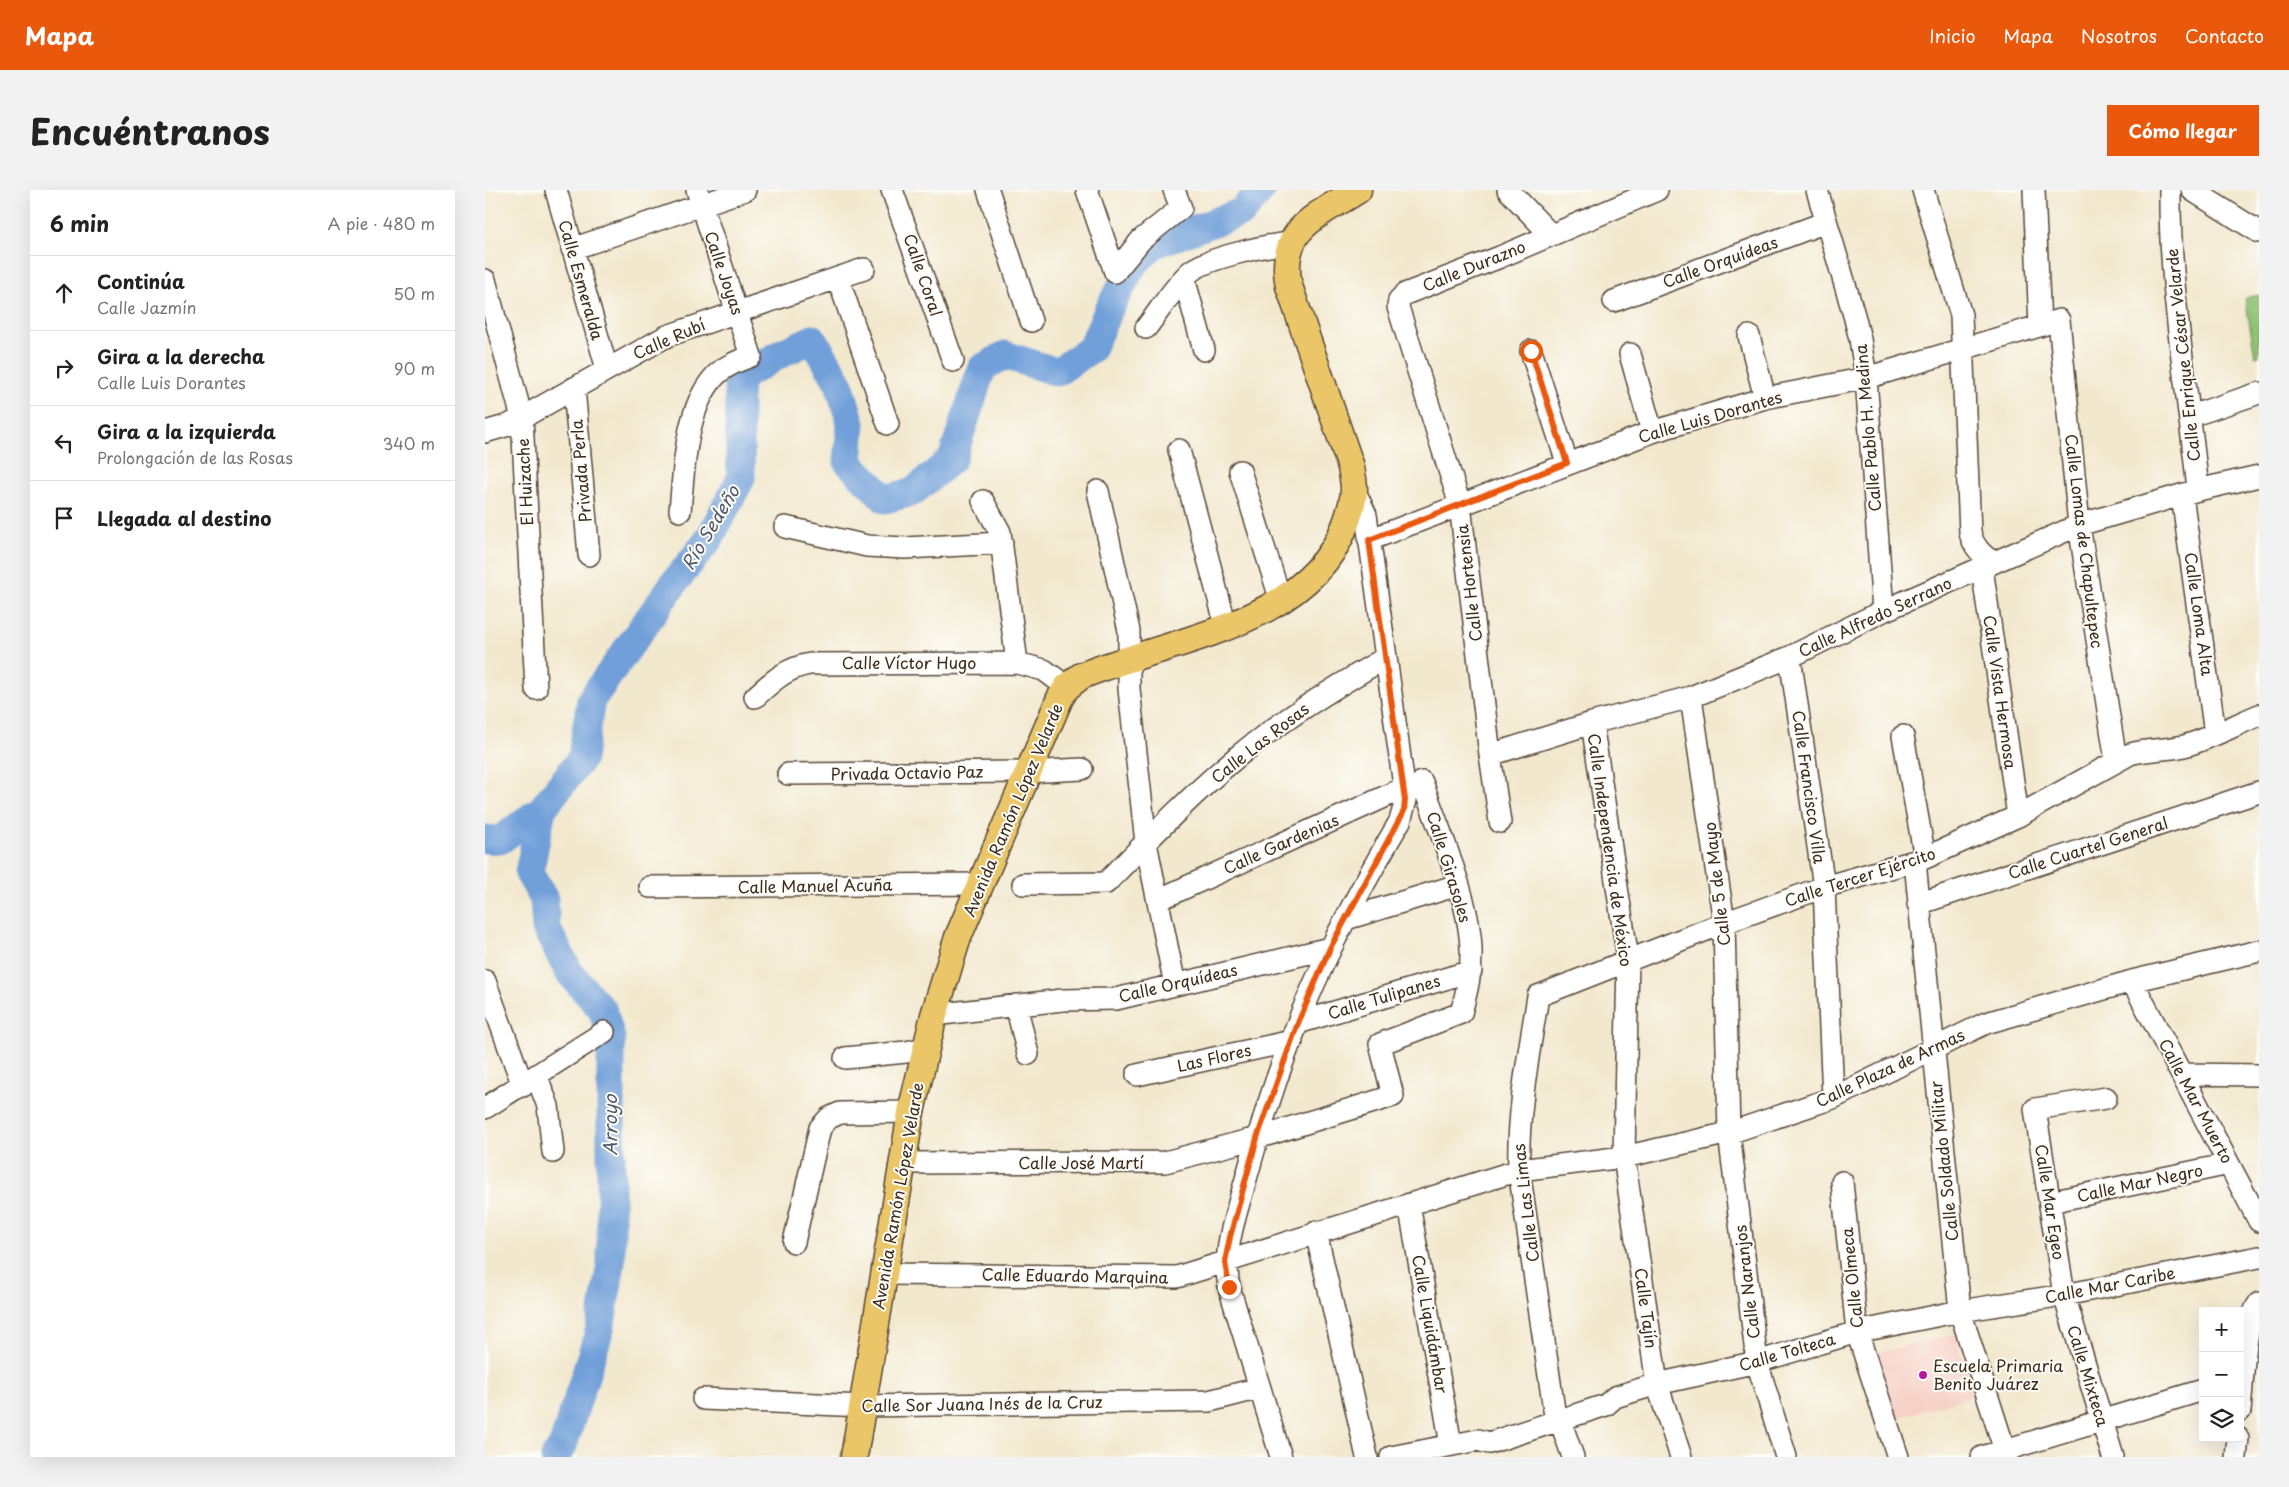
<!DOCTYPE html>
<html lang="es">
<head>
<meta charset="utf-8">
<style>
	:root { --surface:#fff; --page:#f2f2f2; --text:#222; --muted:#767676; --line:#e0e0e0; --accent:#ea580c }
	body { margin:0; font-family:"Playpen Sans",sans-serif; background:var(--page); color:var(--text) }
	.controls { position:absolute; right:15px; bottom:15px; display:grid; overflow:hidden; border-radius:0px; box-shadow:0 5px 20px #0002 }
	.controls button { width:45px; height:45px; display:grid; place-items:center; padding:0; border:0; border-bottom:1px solid var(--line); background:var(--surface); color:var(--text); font:25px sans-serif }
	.stop { position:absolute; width:15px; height:15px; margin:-11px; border:4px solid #ea580c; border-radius:50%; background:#fff }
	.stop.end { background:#ea580c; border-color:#fff; box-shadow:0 1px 5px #0008 }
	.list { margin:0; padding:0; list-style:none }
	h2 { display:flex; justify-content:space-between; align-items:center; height:65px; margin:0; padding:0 20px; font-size:21px }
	h2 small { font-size:16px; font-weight:400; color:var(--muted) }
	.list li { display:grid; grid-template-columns:32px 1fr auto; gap:15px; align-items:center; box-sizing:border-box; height:75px; padding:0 20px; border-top:1px solid var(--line) }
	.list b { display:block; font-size:19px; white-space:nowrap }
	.list p { margin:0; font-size:16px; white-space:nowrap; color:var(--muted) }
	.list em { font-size:16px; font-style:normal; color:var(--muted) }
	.icon { flex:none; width:28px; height:28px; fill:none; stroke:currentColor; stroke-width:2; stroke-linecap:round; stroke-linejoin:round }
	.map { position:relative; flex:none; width:1774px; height:1267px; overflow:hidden; border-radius:0px }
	header { display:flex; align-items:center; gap:30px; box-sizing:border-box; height:70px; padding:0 25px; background:var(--accent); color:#fff }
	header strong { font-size:24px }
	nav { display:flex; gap:28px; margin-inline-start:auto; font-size:18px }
	.intro { display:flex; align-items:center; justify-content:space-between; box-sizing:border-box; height:120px; padding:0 30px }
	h1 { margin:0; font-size:35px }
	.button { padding:12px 22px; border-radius:0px; background:var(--accent); color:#fff; font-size:18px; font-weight:700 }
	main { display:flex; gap:30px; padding:0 30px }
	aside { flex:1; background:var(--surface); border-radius:0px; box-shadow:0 5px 20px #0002 }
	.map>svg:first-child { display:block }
</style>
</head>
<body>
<header>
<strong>Mapa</strong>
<nav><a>Inicio</a><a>Mapa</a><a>Nosotros</a><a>Contacto</a></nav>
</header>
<div class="intro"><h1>Encuéntranos</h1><a class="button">Cómo llegar</a></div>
<main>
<aside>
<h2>6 min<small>A pie · 480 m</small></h2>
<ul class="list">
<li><svg class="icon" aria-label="ahead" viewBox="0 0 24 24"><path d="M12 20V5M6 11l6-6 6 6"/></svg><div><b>Continúa</b><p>Calle Jazmín</p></div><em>50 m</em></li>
<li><svg class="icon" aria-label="right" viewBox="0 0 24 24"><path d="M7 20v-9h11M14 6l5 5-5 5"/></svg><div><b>Gira a la derecha</b><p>Calle Luis Dorantes</p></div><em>90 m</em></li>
<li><svg class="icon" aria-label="left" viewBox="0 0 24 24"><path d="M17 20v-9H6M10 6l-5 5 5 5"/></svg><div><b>Gira a la izquierda</b><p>Prolongación de las Rosas</p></div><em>340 m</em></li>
<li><svg class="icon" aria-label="arrive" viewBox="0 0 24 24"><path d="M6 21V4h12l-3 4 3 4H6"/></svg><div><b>Llegada al destino</b></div></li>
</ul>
</aside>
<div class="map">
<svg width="1774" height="1267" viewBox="0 0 1774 1267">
	<rect width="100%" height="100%" fill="#fdfcf7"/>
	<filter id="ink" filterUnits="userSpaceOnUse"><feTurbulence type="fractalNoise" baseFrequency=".02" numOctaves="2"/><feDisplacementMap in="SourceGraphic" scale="10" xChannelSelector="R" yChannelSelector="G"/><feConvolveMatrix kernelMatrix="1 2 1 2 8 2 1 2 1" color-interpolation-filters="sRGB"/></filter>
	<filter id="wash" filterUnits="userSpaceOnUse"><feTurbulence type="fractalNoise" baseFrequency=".0096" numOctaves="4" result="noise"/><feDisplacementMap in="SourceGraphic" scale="20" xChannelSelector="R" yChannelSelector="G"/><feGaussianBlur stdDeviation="1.12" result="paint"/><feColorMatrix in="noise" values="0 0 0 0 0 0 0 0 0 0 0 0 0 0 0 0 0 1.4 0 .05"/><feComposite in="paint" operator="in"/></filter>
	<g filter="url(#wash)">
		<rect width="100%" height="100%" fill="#f2e8ce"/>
		<path fill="#f7d1c7" d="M 1471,1145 L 1489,1206 L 1408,1229 L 1386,1164 Z"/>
		<path fill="#90c373" stroke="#667648" d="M 1774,105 L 1774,166 L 1770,167 L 1760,108 Z"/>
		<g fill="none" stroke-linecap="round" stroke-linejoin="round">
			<path stroke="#6f9fd9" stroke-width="29" d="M 57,619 L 44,683 L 59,709 L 61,738 L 84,782 L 118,821 L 126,848 L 126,1073 L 115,1139 L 78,1255 L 70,1267
				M 0,649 L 15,650 L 57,619 L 97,568 L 106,510 L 189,393 L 224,349 L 256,288 L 253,189 L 299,162 L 328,149 L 354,193 L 366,234 L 363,272 L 400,309 L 428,302 L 467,269 L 497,178 L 520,165 L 572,182 L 606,159 L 624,119 L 648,75 L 669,54 L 757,22 L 776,0"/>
		</g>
	</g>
	<g filter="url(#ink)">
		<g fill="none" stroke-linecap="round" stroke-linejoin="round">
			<defs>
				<path id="minor" d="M 71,0 L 122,179
					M 407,0 L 468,171
					M 503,0 L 546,131
					M 602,0 L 630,82
					M 1023,0 L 1065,44
					M 1332,0 L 1369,125 L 1375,149 L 1381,188 L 1398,421
					M 1438,0 L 1476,125 L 1485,343 C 1489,358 1497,364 1508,373
					M 1549,0 L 1555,136
					M 1685,0 C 1684,101 1703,200 1713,300
					M 1707,0 L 1774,42
					M 87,59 L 260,0
					M 630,82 L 656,50 L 696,18 L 689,0
					M 353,88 L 403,234
					M 699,88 L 719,160
					M 0,90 L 37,228 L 51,499
					M 1129,111 L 1341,32
					M 661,138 C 675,120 688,98 705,82 C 721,68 783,55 805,53
					M 1264,146 L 1280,208
					M 1046,161 L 1082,273
					M 1145,164 L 1167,242
					M 89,198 L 104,365
					M 1706,226 L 1774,203
					M 0,242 L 24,235 L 182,146 L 379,79
					M 694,260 L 741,436
					M 755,281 L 796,411
					M 613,301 L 644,441 L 644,499 L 661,653 L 690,795
					M 1697,305 L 1730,544
					M 498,311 L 515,342 L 532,473
					M 195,321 C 199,279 200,219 230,186 C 240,176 253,171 266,166 L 212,0
					M 300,337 L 382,356 L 420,358 L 517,353
					M 884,350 L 1167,242 L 1280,208 L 1381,188 L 1574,130 L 1594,335 L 1631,571
					M 1497,378 L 1533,626
					M 1305,467 L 1339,697 L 1348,908
					M 270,507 C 288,491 301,478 325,474 L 532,473 L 559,480 L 582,497
					M 1206,507 L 1239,733 L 1244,943 L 1272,1172 L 1301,1267
					M 1107,533 L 1143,769 L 1139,967 L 1172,1194 L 1196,1267
					M 1418,546 L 1440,668
					M 1005,565 L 1107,533 L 1206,507 L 1305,467 L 1398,421 L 1594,335 L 1713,300 L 1774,286
					M 303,584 L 542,582 L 597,579
					M 1015,632 L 1005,565 L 975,315 L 913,117 L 914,110 L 920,104 L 1015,67 L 1172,0
					M 1430,672 L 1475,1121 L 1522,1267
					M 538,694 L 621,693 C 663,650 705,606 752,567 C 798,529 849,498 900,468
					M 165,697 L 495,694
					M 673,710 L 919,598
					M 1433,714 L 1774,602
					M 861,729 L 973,695
					M 0,791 L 38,896
					M 1647,791 L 1774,1031
					M 531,815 L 543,864
					M 449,825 L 577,810 L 631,809 L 845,758
					M 813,833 L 986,781
					M 360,868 L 421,862 L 440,858
					M 1697,884 L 1774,885
					M 652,885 L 807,851
					M 52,887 L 63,916 L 68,962
					M 1621,908 L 1550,919 L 1579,1105 L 1628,1267
					M 0,918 L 119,842
					M 417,973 L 680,972 L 772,948 L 908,906 L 895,854 L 976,823 C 982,801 987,780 986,758 C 984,708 954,640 937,592
					M 1357,992 L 1372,1142 L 1413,1267
					M 1565,1012 L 1744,974
					M 924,1014 L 966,1255
					M 831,1042 L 882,1267
					M 309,1052 L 335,938 L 344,928 L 355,923 L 426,922
					M 400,1084 L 692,1087 L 1034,980 L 1139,967 L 1244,943 L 1348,908 L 1501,833 L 1647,791 L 1774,761
					M 218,1209 L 377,1216 L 724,1211 L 775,1198
					M 1069,1220 L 1034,980 C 1032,921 1044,864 1053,806 L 1239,733 L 1339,697 L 1440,668 L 1533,626 L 1645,564 C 1663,559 1681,560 1699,556 C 1724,549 1750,535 1774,525
					M 1755,1221 C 1758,1192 1758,1136 1774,1113
					M 1075,1230 L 1088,1267
					M 796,1267 L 744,1097 C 737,1060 751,1025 761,989 C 782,911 810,831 846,758 C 867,714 891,672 915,631 L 921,610 L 881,325 L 869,299
					M 906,1267 L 993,1250 L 1004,1253 L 1121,1215 L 1130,1207 L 1172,1194 L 1272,1172 L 1372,1142 L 1475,1121 L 1579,1105 L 1774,1067
					M 1497,1267 L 1718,1200
					M 1751,1267 L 1753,1248"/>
				<path id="major" d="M 369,1267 L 426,922 L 449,825 L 473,747 L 575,508 L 582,497 L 596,486 C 683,450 822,436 860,336 C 864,325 869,311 869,299 C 869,292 867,284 866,277 L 804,96 C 792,38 833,26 873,0"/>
			</defs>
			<use href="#minor" stroke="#564638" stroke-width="24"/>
			<use href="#major" stroke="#564638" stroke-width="29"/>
			<use href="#minor" stroke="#fff" stroke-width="21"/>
			<use href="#major" stroke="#ebc669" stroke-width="26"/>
		</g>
	</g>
	<g fill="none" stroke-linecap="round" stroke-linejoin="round" filter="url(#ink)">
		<path stroke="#ea580c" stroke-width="6" d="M 744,1097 L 740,1072 L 745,1047 L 772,948 L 813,833 L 845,758 L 919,621 L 920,610 L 884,350 L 1082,273 L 1046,161"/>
	</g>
	<circle fill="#b5179e" stroke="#fdfcf7" stroke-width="2" cx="1438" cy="1185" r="5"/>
	<g text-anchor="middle" stroke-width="4" stroke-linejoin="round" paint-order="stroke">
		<g font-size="16" fill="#3b2a1e" stroke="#fdfcf7">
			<text transform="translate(1235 72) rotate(-20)" y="6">Calle Orquídeas</text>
			<text transform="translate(989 76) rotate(-22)" y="6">Calle Durazno</text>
			<text transform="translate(239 83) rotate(71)" y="6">Calle Joyas</text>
			<text transform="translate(438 85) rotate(71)" y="6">Calle Coral</text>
			<text transform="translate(96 90) rotate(74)" y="6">Calle Esmeralda</text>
			<text transform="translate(184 149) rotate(-24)" y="6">Calle Rubí</text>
			<text transform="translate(1698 165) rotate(-96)" y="6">Calle Enrique César Velarde</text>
			<text transform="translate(1225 227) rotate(-16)" y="6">Calle Luis Dorantes</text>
			<text transform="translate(1383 238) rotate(-95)" y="6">Calle Pablo H. Medina</text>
			<text transform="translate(96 281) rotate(-95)" y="6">Privada Perla</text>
			<text transform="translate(40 292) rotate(-93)" y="6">El Huizache</text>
			<text transform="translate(1599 351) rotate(83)" y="6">Calle Lomas de Chapultepec</text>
			<text transform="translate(984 393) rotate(-97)" y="6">Calle Hortensia</text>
			<text transform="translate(1714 424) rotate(82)" y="6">Calle Loma Alta</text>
			<text transform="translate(1390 427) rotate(-25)" y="6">Calle Alfredo Serrano</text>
			<text x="424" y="479">Calle Víctor Hugo</text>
			<text transform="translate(1515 502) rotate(82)" y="6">Calle Vista Hermosa</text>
			<text transform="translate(775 553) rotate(-38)" y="6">Calle Las Rosas</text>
			<text transform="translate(422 583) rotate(-1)" y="6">Privada Octavio Paz</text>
			<text transform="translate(1324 597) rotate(82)" y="6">Calle Francisco Villa</text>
			<text transform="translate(528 620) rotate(-67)" y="6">Avenida Ramón López Velarde</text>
			<text transform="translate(796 654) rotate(-24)" y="6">Calle Gardenias</text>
			<text transform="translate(1603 658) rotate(-18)" y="6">Calle Cuartel General</text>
			<text transform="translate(1125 660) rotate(82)" y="6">Calle Independencia de México</text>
			<text transform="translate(964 677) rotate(73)" y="6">Calle Girasoles</text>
			<text transform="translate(1375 687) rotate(-18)" y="6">Calle Tercer Ejército</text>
			<text transform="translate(1232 694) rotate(-97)" y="6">Calle 5 de Mayo</text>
			<text transform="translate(330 696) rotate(-1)" y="6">Calle Manuel Acuña</text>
			<text transform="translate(693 793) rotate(-13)" y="6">Calle Orquídeas</text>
			<text transform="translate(899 807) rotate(-17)" y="6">Calle Tulipanes</text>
			<text transform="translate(729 868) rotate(-13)" y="6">Las Flores</text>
			<text transform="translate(1405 878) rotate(-25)" y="6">Calle Plaza de Armas</text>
			<text transform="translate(1711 911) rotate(62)" y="6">Calle Mar Muerto</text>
			<text transform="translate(1459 971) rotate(-96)" y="6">Calle Soldado Militar</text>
			<text x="596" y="979">Calle José Martí</text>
			<text transform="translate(1655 993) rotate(-12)" y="6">Calle Mar Negro</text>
			<text transform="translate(413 1006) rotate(-80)" y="6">Avenida Ramón López Velarde</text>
			<text transform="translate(1565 1012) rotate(81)" y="6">Calle Mar Egeo</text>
			<text transform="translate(1041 1013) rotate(-97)" y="6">Calle Las Limas</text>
			<text transform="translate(590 1086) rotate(1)" y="6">Calle Eduardo Marquina</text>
			<text transform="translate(1367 1088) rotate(-96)" y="6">Calle Olmeca</text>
			<text transform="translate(1262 1092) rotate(-97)" y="6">Calle Naranjos</text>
			<text transform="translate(1625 1095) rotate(-11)" y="6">Calle Mar Caribe</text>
			<text transform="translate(1161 1118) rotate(82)" y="6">Calle Tajín</text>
			<text transform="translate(945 1134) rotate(80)" y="6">Calle Liquidámbar</text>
			<text transform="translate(1302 1162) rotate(-16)" y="6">Calle Tolteca</text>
			<text transform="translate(1603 1186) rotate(73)" y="6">Calle Mixteca</text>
			<text transform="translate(497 1214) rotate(-1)" y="6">Calle Sor Juana Inés de la Cruz</text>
		</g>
		<g font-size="16" fill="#3b2a1e" stroke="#fdfcf7" text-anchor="start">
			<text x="1448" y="1182">Escuela Primaria<tspan x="1448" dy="18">Benito Juárez</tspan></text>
		</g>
		<g font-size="18" font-style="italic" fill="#505969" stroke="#fdfcf7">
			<text transform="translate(226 338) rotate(-59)" y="6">Río Sedeño</text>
			<text transform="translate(126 935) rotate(-90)" y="6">Arroyo</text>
		</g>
	</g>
</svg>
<div class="controls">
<button>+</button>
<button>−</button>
<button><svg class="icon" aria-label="layers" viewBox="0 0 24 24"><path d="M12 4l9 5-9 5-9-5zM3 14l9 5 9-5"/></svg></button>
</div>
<div class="stop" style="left:1046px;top:161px"></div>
<div class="stop end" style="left:744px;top:1097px"></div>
</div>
</main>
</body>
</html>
